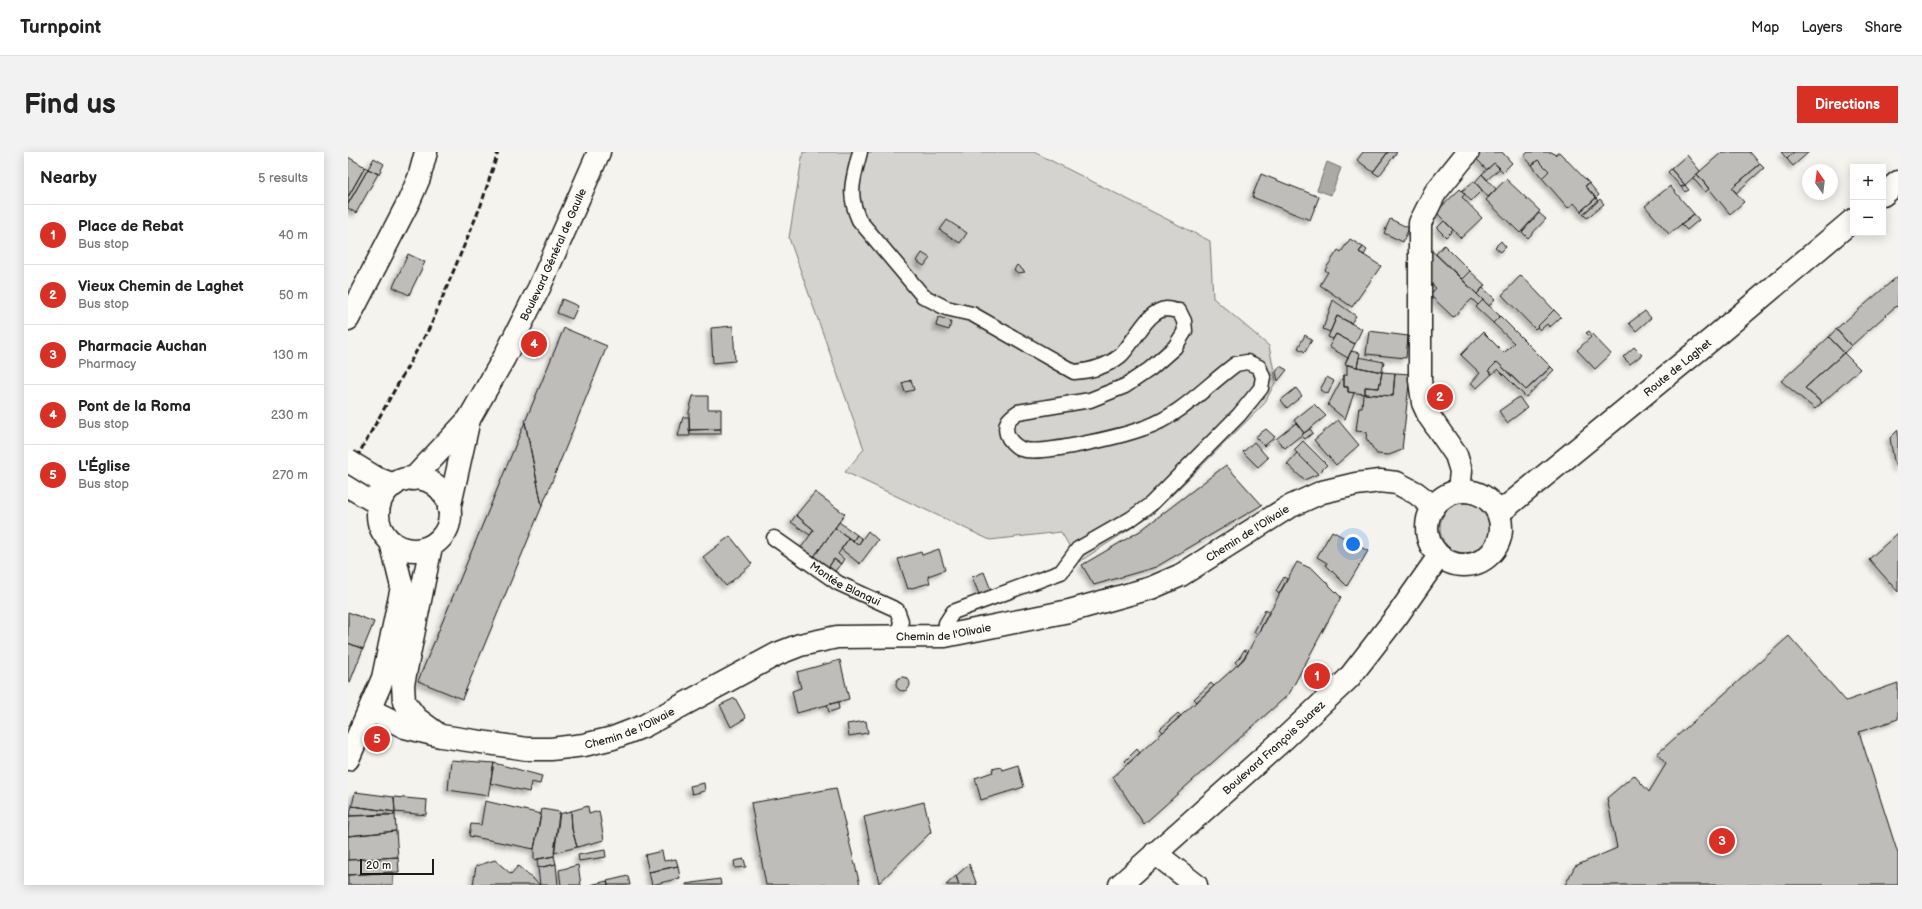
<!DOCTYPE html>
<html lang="en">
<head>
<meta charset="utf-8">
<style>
	:root { --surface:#fff; --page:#f2f2f2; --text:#222; --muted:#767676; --line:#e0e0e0; --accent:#d93025 }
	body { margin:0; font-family:"Balsamiq Sans",sans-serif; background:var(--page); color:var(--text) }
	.controls { position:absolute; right:12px; top:12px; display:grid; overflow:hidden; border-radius:0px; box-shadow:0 2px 10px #0003 }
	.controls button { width:36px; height:36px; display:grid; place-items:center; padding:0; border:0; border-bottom:1px solid var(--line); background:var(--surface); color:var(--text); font:20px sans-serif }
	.compass { position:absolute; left:1454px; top:12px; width:36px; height:36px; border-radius:50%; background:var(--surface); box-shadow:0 2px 10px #0003; rotate:346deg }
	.scale { position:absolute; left:12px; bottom:10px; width:74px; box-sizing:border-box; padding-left:4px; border:2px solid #1c1c1c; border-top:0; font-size:11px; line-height:14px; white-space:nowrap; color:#1c1c1c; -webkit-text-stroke:3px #fdfcf7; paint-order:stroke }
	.you { position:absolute; left:1005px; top:392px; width:14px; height:14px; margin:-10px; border:3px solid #fff; border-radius:50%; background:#1a73e8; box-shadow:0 0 0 6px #1a73e833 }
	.badge { display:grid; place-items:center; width:26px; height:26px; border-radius:50%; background:var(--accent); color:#fff; font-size:13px; font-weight:700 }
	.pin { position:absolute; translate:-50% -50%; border:2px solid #fff; box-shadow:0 1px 4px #0006 }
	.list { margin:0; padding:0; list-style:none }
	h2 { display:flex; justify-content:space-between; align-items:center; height:52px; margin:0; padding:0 16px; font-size:17px }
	h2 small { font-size:13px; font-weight:400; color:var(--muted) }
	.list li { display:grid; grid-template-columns:26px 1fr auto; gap:12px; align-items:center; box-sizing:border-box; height:60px; padding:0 16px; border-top:1px solid var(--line) }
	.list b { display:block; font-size:15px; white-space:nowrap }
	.list p { margin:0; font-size:13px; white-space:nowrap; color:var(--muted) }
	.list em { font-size:13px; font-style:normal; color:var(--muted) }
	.map { position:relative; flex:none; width:1550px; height:733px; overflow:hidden; border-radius:0px }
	header { display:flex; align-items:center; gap:24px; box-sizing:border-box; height:56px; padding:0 20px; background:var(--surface); border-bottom:1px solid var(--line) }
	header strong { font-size:19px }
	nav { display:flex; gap:22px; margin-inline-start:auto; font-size:14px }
	.intro { display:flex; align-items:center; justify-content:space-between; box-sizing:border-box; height:96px; padding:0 24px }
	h1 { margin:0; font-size:28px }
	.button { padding:10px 18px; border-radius:0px; background:var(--accent); color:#fff; font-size:14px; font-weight:700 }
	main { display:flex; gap:24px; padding:0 24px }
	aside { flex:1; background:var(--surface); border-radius:0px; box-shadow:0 2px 10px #0003 }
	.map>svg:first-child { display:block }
</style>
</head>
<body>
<header>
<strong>Turnpoint</strong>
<nav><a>Map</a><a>Layers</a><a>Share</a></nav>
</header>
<div class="intro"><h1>Find us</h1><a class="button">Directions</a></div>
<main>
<aside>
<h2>Nearby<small>5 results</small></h2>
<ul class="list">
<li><span class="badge">1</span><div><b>Place de Rebat</b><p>Bus stop</p></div><em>40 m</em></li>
<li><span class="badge">2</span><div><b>Vieux Chemin de Laghet</b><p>Bus stop</p></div><em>50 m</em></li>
<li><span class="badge">3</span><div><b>Pharmacie Auchan</b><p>Pharmacy</p></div><em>130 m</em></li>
<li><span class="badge">4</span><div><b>Pont de la Roma</b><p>Bus stop</p></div><em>230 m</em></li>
<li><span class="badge">5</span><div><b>L'Église</b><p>Bus stop</p></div><em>270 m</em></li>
</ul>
</aside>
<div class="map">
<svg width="1550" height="733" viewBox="0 0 1550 733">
	<defs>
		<filter id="shadow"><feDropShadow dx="-3.5" dy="3.5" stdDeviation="2" flood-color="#0004"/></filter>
	</defs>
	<rect width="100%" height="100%" fill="#f4f3ee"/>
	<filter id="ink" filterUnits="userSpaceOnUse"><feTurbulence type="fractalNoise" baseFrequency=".025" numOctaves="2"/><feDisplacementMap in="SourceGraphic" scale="8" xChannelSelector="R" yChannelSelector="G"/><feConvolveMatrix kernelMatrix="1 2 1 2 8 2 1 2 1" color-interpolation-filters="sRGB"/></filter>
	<g filter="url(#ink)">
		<path fill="#d4d3cf" stroke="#787876" d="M 455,0 L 686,0 L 862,89 L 865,146 L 921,194 L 928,229 L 916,252 L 805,362 L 731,410 L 713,380 L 642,388 L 497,320 L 516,297 L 441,86 Z
			M1092 376a25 25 0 1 1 50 0a25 25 0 1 1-50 0Z"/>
		<path fill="#abaaa6" stroke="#72716f" d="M 979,10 L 993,16 L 983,43 L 969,38 Z"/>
		<path fill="#bebdba" stroke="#1c1c1c" filter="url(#shadow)" d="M 1015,0 L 1040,0 L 1025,20 L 1009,8 Z
			M 1040,0 L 1049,0 L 1031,24 L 1025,20 Z
			M 1130,0 L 1154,0 L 1164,11 L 1155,20 L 1146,11 L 1139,18 L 1126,4 Z
			M 1180,0 L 1204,0 L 1207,3 L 1211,0 L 1241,31 L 1237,34 L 1248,46 L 1233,59 L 1226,51 L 1220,56 L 1194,26 L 1201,19 L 1190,8 L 1184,13 L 1176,4 Z
			M 1374,0 L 1402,0 L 1412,12 L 1384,36 L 1396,50 L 1382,62 L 1349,22 Z
			M 1433,0 L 1446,0 L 1439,7 Z
			M 1446,0 L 1461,0 L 1445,14 L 1439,7 Z
			M 1339,3 L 1352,19 L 1337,33 L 1323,17 Z
			M 0,5 L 17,15 L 0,45 Z
			M 26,6 L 36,12 L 31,22 L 20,17 Z
			M 1190,8 L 1201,19 L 1194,26 L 1184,13 Z
			M 1146,11 L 1152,16 L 1139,28 L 1134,22 Z
			M 1412,12 L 1416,16 L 1388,41 L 1384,36 Z
			M 17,15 L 20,17 L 0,52 L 0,45 Z
			M 20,17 L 30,22 L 8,61 L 0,56 L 0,52 Z
			M 1323,17 L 1337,33 L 1333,35 L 1320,20 Z
			M 913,22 L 971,45 L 962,68 L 904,45 Z
			M 1134,22 L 1148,37 L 1140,45 L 1127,30 Z
			M 1349,22 L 1361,37 L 1357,40 L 1345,26 Z
			M 1158,27 L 1192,59 L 1172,81 L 1138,48 Z
			M 1126,29 L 1134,38 L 1123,49 L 1114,39 Z
			M 1241,31 L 1251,43 L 1248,46 L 1237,34 Z
			M 1337,33 L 1341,38 L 1337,40 L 1333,35 Z
			M 1322,34 L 1346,62 L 1321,82 L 1297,54 Z
			M 1112,37 L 1117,42 L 1114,45 L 1134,66 L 1113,86 L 1088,60 Z
			M 1248,46 L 1250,49 L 1235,62 L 1233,59 Z
			M 1252,47 L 1256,52 L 1239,66 L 1235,62 Z
			M 1191,61 L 1198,67 L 1180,86 L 1174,80 Z
			M 1346,62 L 1351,68 L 1339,78 L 1333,72 Z
			M 1042,67 L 1061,76 L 1055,90 L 1036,81 Z
			M 599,68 L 619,81 L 612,91 L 592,78 Z
			M 1096,69 L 1105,78 L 1098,85 L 1089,76 Z
			M 1002,87 L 1015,95 L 1011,100 L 1033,114 L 1004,155 L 972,133 L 980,120 L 977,118 L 990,98 L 993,100 Z
			M 1153,89 L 1158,95 L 1153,100 L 1147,95 Z
			M 1096,93 L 1122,119 L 1114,127 L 1088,102 Z
			M 1015,95 L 1019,98 L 1016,103 L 1011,100 Z
			M 1080,95 L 1135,148 L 1130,153 L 1124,147 L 1105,165 L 1082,143 L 1088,136 L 1080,129 Z
			M 574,101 L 582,106 L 576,114 L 569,109 Z
			M 60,102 L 77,110 L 61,143 L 45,135 Z
			M 669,113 L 677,120 L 670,121 L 666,118 Z
			M 1122,119 L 1137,133 L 1129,142 L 1114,127 Z
			M 1173,123 L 1206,158 L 1187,177 L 1154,143 Z
			M 1550,124 L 1550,156 L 1548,154 L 1503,194 L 1488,177 Z
			M 1135,136 L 1147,147 L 1141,154 L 1129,142 Z
			M 214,147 L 230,154 L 224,167 L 209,161 Z
			M 985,148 L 1008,164 L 1003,171 L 989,164 L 982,180 L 975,177 Z
			M 1135,148 L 1152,164 L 1145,171 L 1128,155 Z
			M 1206,158 L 1213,165 L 1202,175 L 1199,172 L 1192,178 L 1189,175 Z
			M 1297,159 L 1303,166 L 1288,179 L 1281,171 Z
			M 989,164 L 1014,177 L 1007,192 L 988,182 L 985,187 L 980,185 Z
			M 1152,164 L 1203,215 L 1178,238 L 1149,210 L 1140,219 L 1144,222 L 1129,236 L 1123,231 L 1132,221 L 1113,203 L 1135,180 L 1156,201 L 1166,191 L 1145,171 Z
			M 590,165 L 601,168 L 603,171 L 601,178 L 588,174 Z
			M 385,174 L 387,209 L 365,211 L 363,176 Z
			M 216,176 L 259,194 L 194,354 L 177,270 Z
			M 1488,177 L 1503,194 L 1496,201 L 1481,185 Z
			M 1021,179 L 1060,184 L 1058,206 L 1018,202 Z
			M 1241,179 L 1263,202 L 1247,217 L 1229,198 L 1243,185 L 1238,181 Z
			M 988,182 L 1007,192 L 1000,206 L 981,195 Z
			M 957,183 L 964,188 L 957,200 L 950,196 Z
			M 1481,185 L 1496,201 L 1457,236 L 1474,251 L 1467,257 L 1433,229 Z
			M 1286,195 L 1294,203 L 1282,212 L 1275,205 Z
			M 1003,199 L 1012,201 L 1009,215 L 997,212 Z
			M 1496,201 L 1512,217 L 1474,251 L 1457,236 Z
			M 1011,205 L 1036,210 L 1034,220 L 1009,215 Z
			M 1149,210 L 1178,238 L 1203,215 L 1206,218 L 1178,245 L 1150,217 L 1144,222 L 1140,219 Z
			M 999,213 L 1034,220 L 1031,236 L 1017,235 L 1017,242 L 1000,240 L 1000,235 L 996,235 L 996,223 L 999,223 Z
			M 932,214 L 939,218 L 930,229 L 928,220 Z
			M 1034,220 L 1047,221 L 1045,244 L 1017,242 L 1017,235 L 1031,236 Z
			M 1047,221 L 1062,222 L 1054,298 L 1041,303 L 1029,302 L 1018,286 L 1019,280 L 1008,279 L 1011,255 L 1014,255 L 1015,242 L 1045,244 Z
			M 996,223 L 996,235 L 1000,235 L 1000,240 L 1006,241 L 997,267 L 980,253 Z
			M 979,225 L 986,229 L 980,242 L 972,238 Z
			M 563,228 L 566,238 L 557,240 L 554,231 Z
			M 948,236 L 954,244 L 939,256 L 933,248 Z
			M 345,244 L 360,244 L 360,257 L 373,257 L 373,277 L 341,278 L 341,260 Z
			M 1171,245 L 1179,256 L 1159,271 L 1151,259 Z
			M 966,252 L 978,264 L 956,281 L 946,268 Z
			M 335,265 L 341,265 L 342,284 L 330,284 Z
			M 990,268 L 1011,293 L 988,313 L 966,288 Z
			M 177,270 L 194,354 L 114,547 L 70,529 Z
			M 948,271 L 956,281 L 937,296 L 928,287 Z
			M 373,277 L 373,282 L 342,282 L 341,278 Z
			M 918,277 L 927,285 L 916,294 L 907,285 Z
			M 962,277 L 965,281 L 957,287 L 953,283 Z
			M 1550,278 L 1550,317 L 1546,309 L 1542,286 Z
			M 955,289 L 979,313 L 970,322 L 946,298 Z
			M 906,290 L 920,306 L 910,315 L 895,300 Z
			M 949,301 L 970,322 L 956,328 L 939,312 Z
			M 878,313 L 914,353 L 808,415 L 746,433 L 734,413 L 792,379 Z
			M 467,340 L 497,362 L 465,406 L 452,397 L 466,378 L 448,363 Z
			M 448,363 L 466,378 L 462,383 L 443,370 Z
			M 491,370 L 509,383 L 505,389 L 487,376 Z
			M 487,376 L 501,386 L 490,402 L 496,407 L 493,412 L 486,407 L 480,416 L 465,406 Z
			M 520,379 L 530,388 L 512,412 L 493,397 L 501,386 L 510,393 Z
			M 984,379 L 1020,399 L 999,434 L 978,413 L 979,411 L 969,405 Z
			M 1550,381 L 1550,440 L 1521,407 Z
			M 509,383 L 514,387 L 510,393 L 505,389 Z
			M 382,384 L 404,412 L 378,434 L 355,405 Z
			M 591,397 L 597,418 L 580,424 L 582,431 L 560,437 L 550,407 L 573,400 L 574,403 Z
			M 486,407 L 493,412 L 486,420 L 480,416 Z
			M 949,410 L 966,418 L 993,445 L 941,542 L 796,672 L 765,625 L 896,507 Z
			M 636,420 L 643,438 L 631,442 L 624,425 Z
			M 936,425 L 939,427 L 931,442 L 928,439 Z
			M 917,458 L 921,460 L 910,482 L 906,480 Z
			M 0,460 L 26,470 L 15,497 L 0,491 Z
			M 1441,484 L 1498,549 L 1550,531 L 1550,567 L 1511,580 L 1550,702 L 1550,733 L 1217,733 L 1227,714 L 1269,696 L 1259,646 L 1286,623 L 1301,640 L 1318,612 L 1309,602 Z
			M 0,491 L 15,497 L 2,530 L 0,529 Z
			M 896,498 L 900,500 L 890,513 L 887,510 L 892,505 Z
			M 492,508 L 501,547 L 449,561 L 444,539 L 453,536 L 449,520 Z
			M548 532a7 7 0 1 1 14 0a7 7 0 1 1-14 0Z
			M 863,531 L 866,534 L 849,550 L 846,547 Z
			M 387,546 L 398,566 L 383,575 L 372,553 Z
			M 490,550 L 491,557 L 481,560 L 479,553 Z
			M 830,561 L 833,564 L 815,580 L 812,577 Z
			M 518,569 L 520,581 L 501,584 L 499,572 Z
			M 789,597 L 792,601 L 780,612 L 777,609 Z
			M 103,608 L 146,611 L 140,644 L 100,638 Z
			M 146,611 L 194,624 L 192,632 L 183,630 L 181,640 L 142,631 Z
			M 670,613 L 676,635 L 633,648 L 627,626 L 645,620 L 644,617 L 653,615 L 654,618 Z
			M 356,631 L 357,639 L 344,642 L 342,634 Z
			M 488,636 L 512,733 L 418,733 L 403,651 Z
			M 7,640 L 46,645 L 47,660 L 4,654 Z
			M 46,645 L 79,648 L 78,663 L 47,660 Z
			M 137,649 L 193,662 L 186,697 L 121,684 L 123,672 L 133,673 Z
			M 576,650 L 583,680 L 531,731 L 516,665 Z
			M 4,654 L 47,660 L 47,663 L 1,664 Z
			M 240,654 L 241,662 L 251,659 L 256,688 L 229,695 L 224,677 L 223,659 Z
			M 194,657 L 212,660 L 206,704 L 186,708 L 186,697 Z
			M 223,659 L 224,677 L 229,695 L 206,701 L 211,662 Z
			M 38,662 L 47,663 L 48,679 L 0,684 L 1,664 Z
			M 48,679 L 50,705 L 0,708 L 0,684 Z
			M 257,698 L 258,705 L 231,709 L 230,703 Z
			M 314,699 L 316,709 L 328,707 L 330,714 L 301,720 L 297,703 Z
			M 206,704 L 208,712 L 190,716 L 189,707 Z
			M 50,705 L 51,720 L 0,723 L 0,708 Z
			M 396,707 L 398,715 L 387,716 L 386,709 Z
			M 147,708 L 163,722 L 170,714 L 192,733 L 125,733 L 128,714 Z
			M 208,712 L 210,733 L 192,733 L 190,716 Z
			M 621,712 L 629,733 L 611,733 L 608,724 Z
			M 230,713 L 233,733 L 213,733 L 211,718 Z
			M 330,714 L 332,726 L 304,733 L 301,720 Z
			M 45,720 L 45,733 L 0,733 L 0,723 Z
			M 280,724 L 282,733 L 260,733 L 259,729 Z
			M 608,724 L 611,733 L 598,733 Z
			M 372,727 L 373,733 L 338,733 L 338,732 Z
			M 259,729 L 260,733 L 242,733 Z"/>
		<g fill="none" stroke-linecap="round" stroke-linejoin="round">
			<defs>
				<g id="lane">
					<path d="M 512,0 C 505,28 499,41 511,68 L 575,144 L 598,156 L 624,162 L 726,220 C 742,219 758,215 772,204 C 785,193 799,158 818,157 C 822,157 827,159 831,159 L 836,169 L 837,179 L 827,195 L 802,217 L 777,234 L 742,248 L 670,260 C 661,266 656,271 659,282 C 661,288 667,294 673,297 C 693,304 774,284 796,276 C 831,265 859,233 888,212 L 899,210 L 911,215 L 915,225 L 913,236 L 891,263 L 803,352 L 784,366 L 730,397 L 713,420 L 605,460 L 598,471 L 597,484"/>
					<path id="s1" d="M 426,386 L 490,431 L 549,458 L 553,469 L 550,484"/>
				</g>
				<path id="street" d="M 1111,339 L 1113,319 L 1108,303 L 1081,264 L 1075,251 L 1072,228 L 1072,71 L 1087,41 L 1120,0
					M 807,701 L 848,733"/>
				<g id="secondary">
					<path d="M 1535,43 L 1550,30"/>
					<circle cx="66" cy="362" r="36"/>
					<path id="s2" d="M 65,327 L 121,267 L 156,206 L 191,136 L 251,0"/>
					<circle cx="1116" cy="376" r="37"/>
					<path d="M 101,357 L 121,267"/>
					<path id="s3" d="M 1151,361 L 1364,187 L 1505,68"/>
					<path d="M 83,394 L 55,532 L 56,550 L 68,566 L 87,580"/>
					<path id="s4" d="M 22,558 L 57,575 L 93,584 L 179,597 L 203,597 L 236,593 L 265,586 L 296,574 L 429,502 L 452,493 L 489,485 L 597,484 L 721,459 L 803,436 L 833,423 L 939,356 L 974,340 L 1008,332 L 1032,329 L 1049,331 L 1068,341 L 1086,355"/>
					<path d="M 0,607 L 35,526 L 54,435 L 43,390"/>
					<path id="s5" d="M 772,733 L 936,587 L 1001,526 L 1049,464 L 1091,404"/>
				</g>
				<path id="primary" d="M 0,167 L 61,49 L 71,26 L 78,0
					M 28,326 L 46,333
					M 0,334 L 31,352"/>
			</defs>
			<use href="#lane" stroke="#1c1c1c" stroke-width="17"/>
			<use href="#street" stroke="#1c1c1c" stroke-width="25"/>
			<use href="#secondary" stroke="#1c1c1c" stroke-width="25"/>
			<use href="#primary" stroke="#1c1c1c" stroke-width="25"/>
			<use href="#lane" stroke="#fdfcf7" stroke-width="14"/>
			<use href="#street" stroke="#fdfcf7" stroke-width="22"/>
			<use href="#secondary" stroke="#fdfcf7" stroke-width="22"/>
			<use href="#primary" stroke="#fdfcf7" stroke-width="22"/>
			<path stroke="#1c1c1c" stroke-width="3" stroke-dasharray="6 3" stroke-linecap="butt" d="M 0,321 L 83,173 L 133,53 L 150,0"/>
			<defs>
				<path id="primary-bridge" d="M 0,309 L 28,326"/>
			</defs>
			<use href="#primary-bridge" stroke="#1c1c1c" stroke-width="25" stroke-linecap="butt"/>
			<use href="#primary-bridge" stroke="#fdfcf7" stroke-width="22"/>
		</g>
	</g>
	<g text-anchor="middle" stroke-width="3" stroke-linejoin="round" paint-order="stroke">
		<g font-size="11" fill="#1c1c1c" stroke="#fdfcf7">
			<text dy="4" stroke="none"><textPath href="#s2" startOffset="267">Boulevard Général de Gaulle</textPath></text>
			<text dy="4" stroke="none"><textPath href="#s3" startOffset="230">Route de Laghet</textPath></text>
			<text dy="4" stroke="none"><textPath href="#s4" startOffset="928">Chemin de l'Olivaie</textPath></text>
			<text dy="4" stroke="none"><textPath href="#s1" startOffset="85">Montée Blanqui</textPath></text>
			<text dy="4" stroke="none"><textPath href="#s4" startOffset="604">Chemin de l'Olivaie</textPath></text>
			<text dy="4" stroke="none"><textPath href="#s4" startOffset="269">Chemin de l'Olivaie</textPath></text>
			<text dy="4" stroke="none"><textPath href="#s5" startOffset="206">Boulevard François Suarez</textPath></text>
		</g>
	</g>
</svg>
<div class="controls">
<button>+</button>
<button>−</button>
</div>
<svg class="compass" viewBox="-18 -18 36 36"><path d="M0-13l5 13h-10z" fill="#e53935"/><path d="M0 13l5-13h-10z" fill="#767676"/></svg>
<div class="scale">20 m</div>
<div class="you"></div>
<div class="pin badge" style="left:969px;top:524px">1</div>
<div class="pin badge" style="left:1092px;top:245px">2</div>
<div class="pin badge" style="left:1374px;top:689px">3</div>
<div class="pin badge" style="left:186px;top:192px">4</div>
<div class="pin badge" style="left:29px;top:587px">5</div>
</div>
</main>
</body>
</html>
